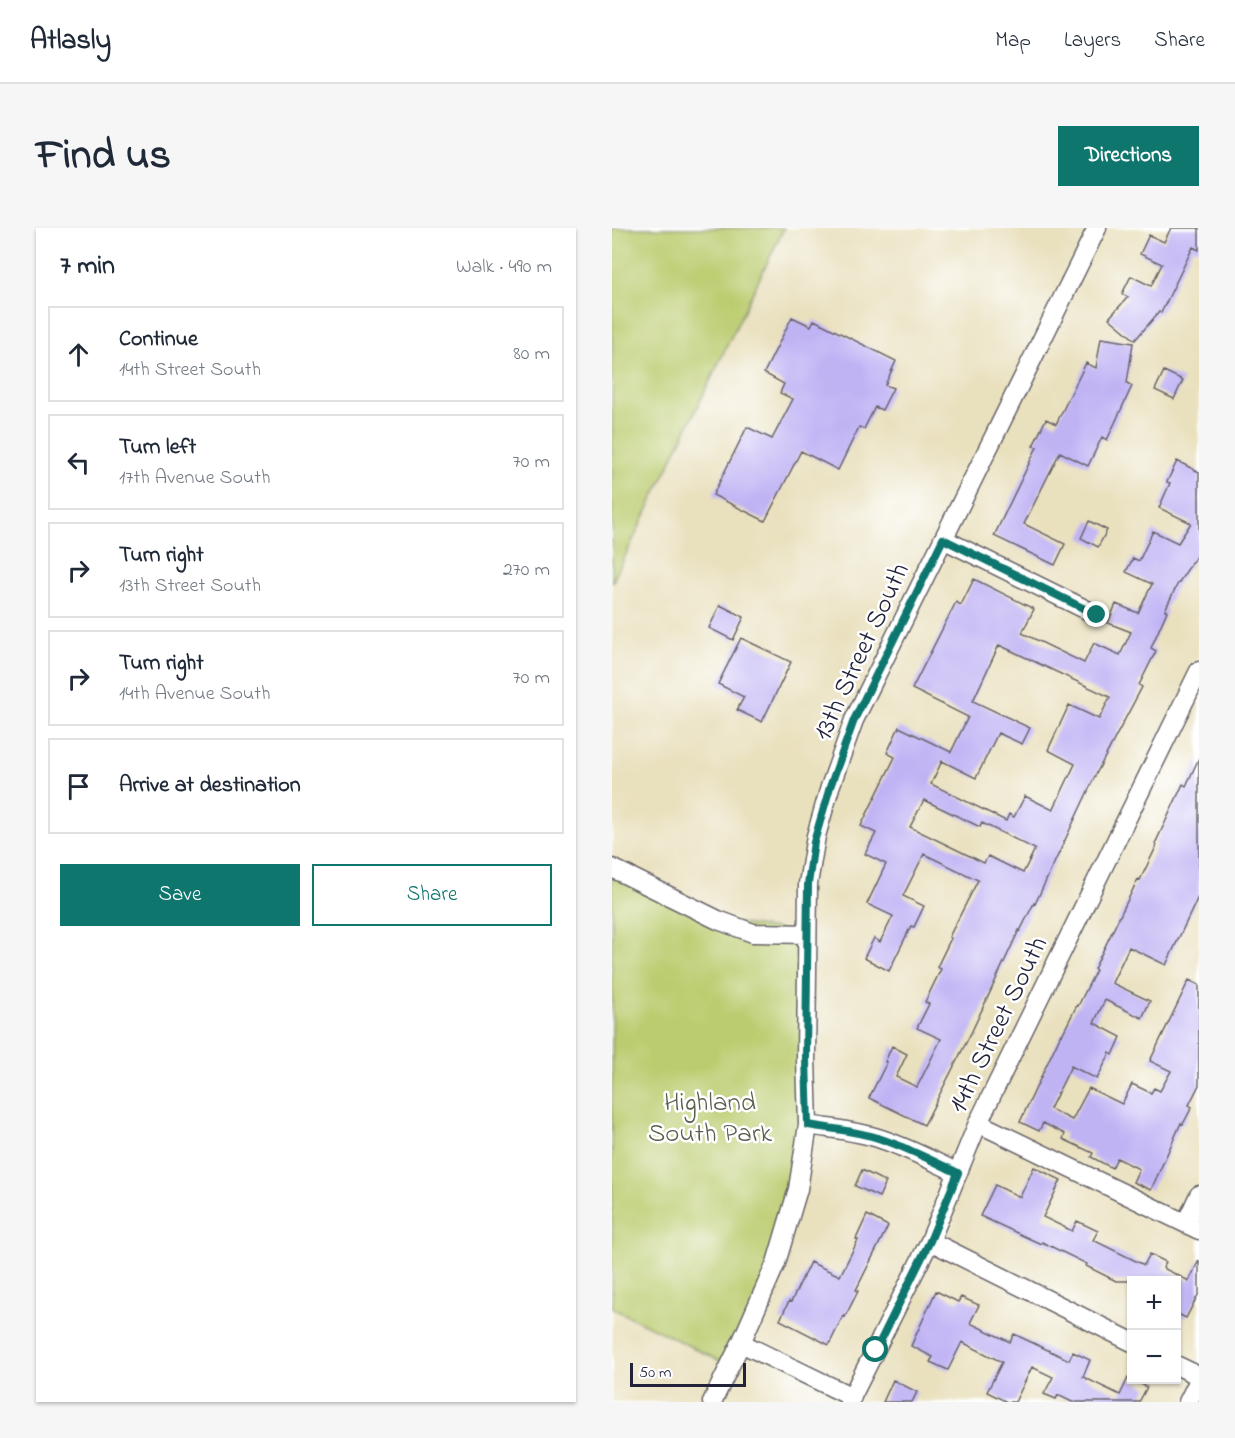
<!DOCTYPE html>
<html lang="en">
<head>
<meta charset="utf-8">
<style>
	:root { --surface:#fff; --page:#f6f6f7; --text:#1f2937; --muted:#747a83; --line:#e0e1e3; --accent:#0f766e }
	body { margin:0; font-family:"Indie Flower",sans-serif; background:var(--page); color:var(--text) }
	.controls { position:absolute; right:18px; bottom:18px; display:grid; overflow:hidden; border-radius:0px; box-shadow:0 2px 4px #0004 }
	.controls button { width:54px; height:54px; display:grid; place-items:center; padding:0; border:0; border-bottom:2px solid var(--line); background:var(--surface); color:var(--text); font:30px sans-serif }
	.scale { position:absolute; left:18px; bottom:15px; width:116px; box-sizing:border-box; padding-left:6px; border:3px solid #22223b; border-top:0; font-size:16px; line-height:21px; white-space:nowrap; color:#22223b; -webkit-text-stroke:4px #fff; paint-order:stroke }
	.stop { position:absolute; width:18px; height:18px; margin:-14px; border:4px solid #0f766e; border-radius:50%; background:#fff }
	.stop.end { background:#0f766e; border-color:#fff; box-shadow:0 2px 6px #0008 }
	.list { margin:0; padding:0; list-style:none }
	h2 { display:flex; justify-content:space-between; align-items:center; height:78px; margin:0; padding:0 24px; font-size:26px }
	h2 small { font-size:20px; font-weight:400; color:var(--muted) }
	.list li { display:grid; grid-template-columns:39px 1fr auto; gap:18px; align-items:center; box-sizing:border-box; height:96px; margin:0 12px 12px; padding:0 12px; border:2px solid var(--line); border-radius:0px }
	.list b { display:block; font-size:22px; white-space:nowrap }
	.list p { margin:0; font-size:20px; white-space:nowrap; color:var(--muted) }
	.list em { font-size:20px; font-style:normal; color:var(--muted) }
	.actions { display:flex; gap:12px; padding:18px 24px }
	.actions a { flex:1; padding:14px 0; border:2px solid var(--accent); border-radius:0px; text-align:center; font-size:21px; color:var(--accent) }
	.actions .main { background:var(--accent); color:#fff }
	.icon { flex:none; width:33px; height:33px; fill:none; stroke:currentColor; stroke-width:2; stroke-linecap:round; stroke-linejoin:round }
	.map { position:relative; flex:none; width:587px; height:1174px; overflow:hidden; border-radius:0px }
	header { display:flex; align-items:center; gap:36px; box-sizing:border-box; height:84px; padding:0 30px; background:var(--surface); border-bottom:2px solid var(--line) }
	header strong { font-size:28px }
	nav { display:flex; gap:33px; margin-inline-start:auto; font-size:21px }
	.intro { display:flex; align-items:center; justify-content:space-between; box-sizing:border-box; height:144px; padding:0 36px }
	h1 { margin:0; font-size:42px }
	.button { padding:15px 27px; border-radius:0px; background:var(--accent); color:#fff; font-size:21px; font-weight:700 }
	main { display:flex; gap:36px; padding:0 36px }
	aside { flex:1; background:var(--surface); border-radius:0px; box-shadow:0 2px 4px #0004 }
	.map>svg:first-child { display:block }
</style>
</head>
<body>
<header>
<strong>Atlasly</strong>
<nav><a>Map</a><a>Layers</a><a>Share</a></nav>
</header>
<div class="intro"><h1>Find us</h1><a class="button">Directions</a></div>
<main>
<aside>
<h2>7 min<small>Walk · 490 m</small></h2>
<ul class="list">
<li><svg class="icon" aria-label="ahead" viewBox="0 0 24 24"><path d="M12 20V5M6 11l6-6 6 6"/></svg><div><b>Continue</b><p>14th Street South</p></div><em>80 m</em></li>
<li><svg class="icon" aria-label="left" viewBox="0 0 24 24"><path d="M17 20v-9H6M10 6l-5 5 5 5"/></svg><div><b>Turn left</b><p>17th Avenue South</p></div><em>70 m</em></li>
<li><svg class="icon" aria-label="right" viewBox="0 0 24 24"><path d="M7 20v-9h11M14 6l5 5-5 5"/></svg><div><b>Turn right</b><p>13th Street South</p></div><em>270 m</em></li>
<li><svg class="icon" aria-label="right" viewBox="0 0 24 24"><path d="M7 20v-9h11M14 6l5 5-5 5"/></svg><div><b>Turn right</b><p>14th Avenue South</p></div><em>70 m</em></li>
<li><svg class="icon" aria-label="arrive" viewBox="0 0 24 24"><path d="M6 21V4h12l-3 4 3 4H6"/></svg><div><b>Arrive at destination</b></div></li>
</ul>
<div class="actions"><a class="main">Save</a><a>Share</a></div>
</aside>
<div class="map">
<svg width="587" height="1174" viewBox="0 0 587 1174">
	<rect width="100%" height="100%" fill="#fff"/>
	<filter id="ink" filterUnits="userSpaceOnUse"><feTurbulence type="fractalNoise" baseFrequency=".0167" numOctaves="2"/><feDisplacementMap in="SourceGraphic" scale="12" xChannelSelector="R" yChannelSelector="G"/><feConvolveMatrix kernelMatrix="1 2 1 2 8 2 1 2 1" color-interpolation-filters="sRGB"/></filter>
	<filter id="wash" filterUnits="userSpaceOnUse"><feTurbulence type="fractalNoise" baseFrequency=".008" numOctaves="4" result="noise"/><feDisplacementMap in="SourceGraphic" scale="24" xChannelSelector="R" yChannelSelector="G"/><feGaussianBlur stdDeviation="1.35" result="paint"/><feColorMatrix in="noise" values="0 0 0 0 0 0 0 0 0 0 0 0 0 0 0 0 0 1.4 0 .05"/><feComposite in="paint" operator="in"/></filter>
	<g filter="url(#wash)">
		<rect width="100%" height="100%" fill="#e9e0bd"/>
		<path fill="#bbcc6f" stroke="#6e7755" stroke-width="1.5" d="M 0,0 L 172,0 L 0,355 Z
			M 0,640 L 106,692 L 195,706 L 186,961 L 118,1138 L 0,1080 Z"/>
		<g id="blocks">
			<path fill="#c0b3f4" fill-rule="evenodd" d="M 559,0 L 587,0 L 587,22 L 581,19 L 549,85 L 547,84 L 523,112 L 497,90 L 516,69 L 510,66 L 519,48 L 539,58 L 550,36 L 528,26 L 537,7 L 552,14 Z
				M 180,89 L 199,98 L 202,92 L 284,133 L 273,157 L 281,160 L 270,182 L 263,179 L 252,201 L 247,199 L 226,242 L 189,223 L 153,293 L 101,267 L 135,199 L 160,211 L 181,171 L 168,165 L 172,156 L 152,145 Z
				M 489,110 L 521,115 L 515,155 L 520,158 L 495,212 L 490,209 L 476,238 L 448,224 L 412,296 L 453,316 L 443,337 L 382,308 L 425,219 L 421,218 L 434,191 L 444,196 L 474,135 L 484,140 Z
				M 552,143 L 571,152 L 562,171 L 543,162 Z
				M 565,233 L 587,244 L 587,324 L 565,357 L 553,382 L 555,383 L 539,420 L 544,423 L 527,457 L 530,459 L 484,546 L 423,676 L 422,675 L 408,703 L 407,702 L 360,803 L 312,897 L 257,870 L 275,834 L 273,834 L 280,818 L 295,826 L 284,849 L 305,859 L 329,811 L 305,800 L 317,776 L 313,774 L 329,741 L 325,739 L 339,710 L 337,709 L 366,652 L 312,626 L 291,668 L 312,678 L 302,699 L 299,698 L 277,743 L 252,730 L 262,710 L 268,714 L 281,688 L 255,676 L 274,636 L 253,626 L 264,605 L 249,598 L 283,529 L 275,525 L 287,499 L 339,524 L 356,489 L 300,461 L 344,374 L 349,377 L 362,351 L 422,381 L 410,405 L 472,435 L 482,415 L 508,427 L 519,404 L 496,395 L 504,376 L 526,385 L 540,356 L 514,344 L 521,330 L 527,333 L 541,303 L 566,315 L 579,295 L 547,280 L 558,255 L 555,254 ZM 387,417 L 498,469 L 487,491 L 457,477 L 436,522 L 463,536 L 441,582 L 413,568 L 402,589 L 397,586 L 394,593 L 319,556 L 330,533 L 364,550 L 386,505 L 410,516 L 418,500 L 361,473 ZM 312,572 L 368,599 L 370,595 L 423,621 L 411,645 L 376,628 L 372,635 L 298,599 Z
				M 477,293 L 495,302 L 486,319 L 469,310 Z
				M 108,377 L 132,389 L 121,412 L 97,400 Z
				M 129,410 L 179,434 L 150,494 L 125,482 L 132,469 L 106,456 Z
				M 587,530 L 587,667 L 554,737 L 517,719 L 500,755 L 538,773 L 530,790 L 493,772 L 482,795 L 509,809 L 501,827 L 498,825 L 485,851 L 459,838 L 438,881 L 460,892 L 477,860 L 510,876 L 520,856 L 539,865 L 542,860 L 548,863 L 559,843 L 538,833 L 577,752 L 587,757 L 587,857 L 577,877 L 580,879 L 571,896 L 569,895 L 539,962 L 521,954 L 527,941 L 505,930 L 500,940 L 479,929 L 481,925 L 451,911 L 453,906 L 431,895 L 427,903 L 408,894 L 449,806 L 450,807 L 465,777 L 466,778 L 484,742 L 482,741 L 526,651 L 528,652 L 545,617 L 543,616 L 571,556 L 574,558 Z
				M 422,939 L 449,952 L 431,989 L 460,1003 L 465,993 L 486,1003 L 481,1012 L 532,1037 L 538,1026 L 554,1034 L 551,1040 L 577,1053 L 587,1032 L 587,1065 L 574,1090 L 564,1085 L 564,1053 L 504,1053 L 474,1038 L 475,1036 L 430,1014 L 429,1016 L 368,988 L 383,957 L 408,969 Z
				M 250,942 L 274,954 L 267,969 L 243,958 Z
				M 255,987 L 276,998 L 244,1062 L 246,1063 L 233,1089 L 231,1088 L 217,1117 L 168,1092 L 177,1073 L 179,1074 L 198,1034 L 228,1048 L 246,1012 L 244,1011 Z
				M 324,1063 L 346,1074 L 349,1069 L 367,1077 L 358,1095 L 398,1114 L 402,1106 L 457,1132 L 461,1124 L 478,1132 L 471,1149 L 508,1167 L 516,1150 L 535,1159 L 527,1174 L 460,1174 L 446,1167 L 444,1171 L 432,1166 L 441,1149 L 420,1139 L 403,1174 L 395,1174 L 375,1164 L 390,1134 L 350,1114 L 336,1142 L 318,1134 L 321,1129 L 299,1118 Z
				M 281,1152 L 305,1164 L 300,1174 L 271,1174 Z"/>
		</g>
	</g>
	<g filter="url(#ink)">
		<use href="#blocks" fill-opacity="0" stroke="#686468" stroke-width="1.5"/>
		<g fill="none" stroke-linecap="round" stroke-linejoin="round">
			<defs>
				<path id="minor" d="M 331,311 L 485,387
					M 0,640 L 106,692 L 141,705 L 195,706
					M 366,895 L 587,1002
					M 196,897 C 220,901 246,903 269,911 C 296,920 321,933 346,945
					M 574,995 L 587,967
					M 318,1013 L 520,1114
					M 129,1115 L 240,1169
					M 564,1137 L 587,1148
					M 100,1174 L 129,1115 L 164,1035 L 186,961 L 196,897 L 194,831 L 196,656 L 204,608 L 218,559 L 242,492 L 485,0
					M 237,1174 L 318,1013 L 366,895 L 587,443
					M 576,1174 L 587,1152"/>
			</defs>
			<use href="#minor" stroke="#686468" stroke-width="21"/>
			<use href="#minor" stroke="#fff" stroke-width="18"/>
		</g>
	</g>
	<g fill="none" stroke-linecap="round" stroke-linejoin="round" filter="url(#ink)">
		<path stroke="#0f766e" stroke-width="8" d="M 264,1122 L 318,1013 L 346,945 C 321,933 296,920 269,911 C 246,903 220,901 196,897 L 194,831 L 196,656 L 202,614 L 218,559 L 242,492 L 331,311 L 485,387"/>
	</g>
	<g text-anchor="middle" stroke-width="5" stroke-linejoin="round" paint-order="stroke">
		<g font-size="27" fill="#22223b" stroke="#fff">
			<text transform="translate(248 423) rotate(-65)" y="9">13th Street South</text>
			<text transform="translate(385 796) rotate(-64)" y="9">14th Street South</text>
		</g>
		<g font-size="27" fill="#585e4d" stroke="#fff">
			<text x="98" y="882">Highland<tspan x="98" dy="31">South Park</tspan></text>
		</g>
	</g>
</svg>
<div class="controls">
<button>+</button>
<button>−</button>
</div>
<div class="scale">50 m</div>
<div class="stop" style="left:264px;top:1122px"></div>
<div class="stop end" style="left:485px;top:387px"></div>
</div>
</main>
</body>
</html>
